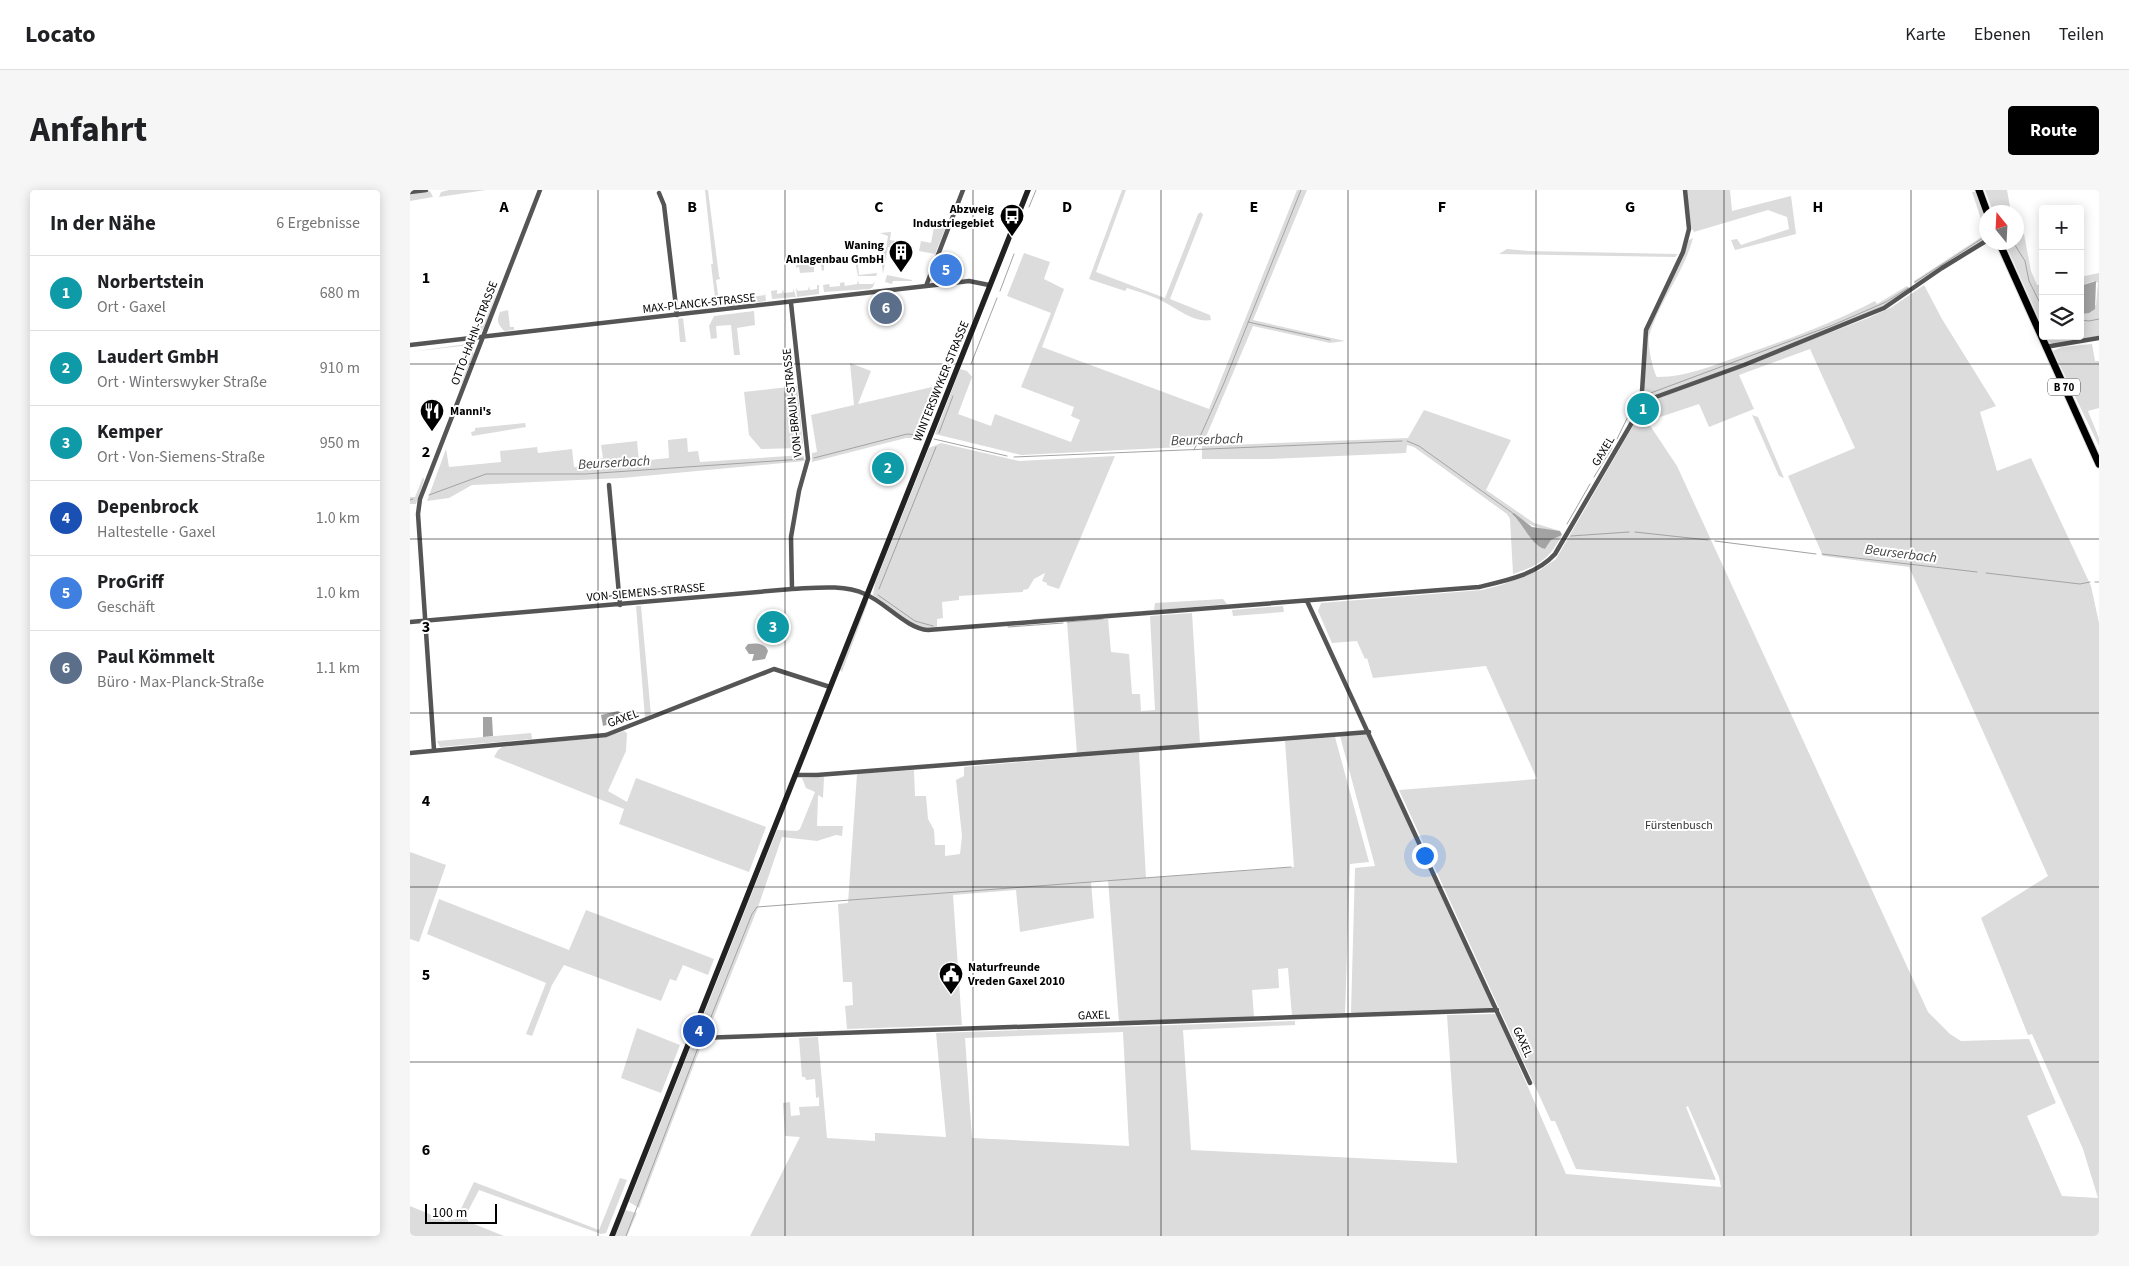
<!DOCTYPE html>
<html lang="de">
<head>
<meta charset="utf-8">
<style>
	:root { --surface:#fff; --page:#f6f6f6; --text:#202124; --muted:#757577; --line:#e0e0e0; --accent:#000 }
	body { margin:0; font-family:"Source Sans 3",sans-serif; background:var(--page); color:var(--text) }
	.controls { position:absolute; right:15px; top:15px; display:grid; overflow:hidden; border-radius:5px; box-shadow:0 2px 12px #0003 }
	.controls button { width:45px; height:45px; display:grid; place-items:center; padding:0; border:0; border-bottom:1px solid var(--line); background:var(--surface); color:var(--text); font:25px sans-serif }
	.compass { position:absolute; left:1569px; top:15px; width:45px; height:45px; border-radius:50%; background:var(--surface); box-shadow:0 2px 12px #0003; rotate:342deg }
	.scale { position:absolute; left:15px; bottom:12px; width:72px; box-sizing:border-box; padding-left:5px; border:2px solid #000; border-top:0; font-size:14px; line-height:18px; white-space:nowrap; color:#000; -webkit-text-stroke:4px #fff; paint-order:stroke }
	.you { position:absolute; left:1014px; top:665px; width:18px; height:18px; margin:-12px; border:4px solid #fff; border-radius:50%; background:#1a73e8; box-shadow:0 0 0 8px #1a73e833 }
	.badge { display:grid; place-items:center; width:32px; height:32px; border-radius:50%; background:var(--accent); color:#fff; font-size:16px; font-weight:700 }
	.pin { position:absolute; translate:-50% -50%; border:2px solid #fff; box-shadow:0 1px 5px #0006 }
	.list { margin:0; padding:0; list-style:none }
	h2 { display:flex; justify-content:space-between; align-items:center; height:65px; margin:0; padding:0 20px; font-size:21px }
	h2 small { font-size:16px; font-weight:400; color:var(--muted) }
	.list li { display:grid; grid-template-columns:32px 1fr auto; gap:15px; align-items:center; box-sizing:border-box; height:75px; padding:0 20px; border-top:1px solid var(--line) }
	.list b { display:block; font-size:19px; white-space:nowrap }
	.list p { margin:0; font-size:16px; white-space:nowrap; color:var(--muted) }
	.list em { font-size:16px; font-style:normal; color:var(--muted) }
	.icon { flex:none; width:28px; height:28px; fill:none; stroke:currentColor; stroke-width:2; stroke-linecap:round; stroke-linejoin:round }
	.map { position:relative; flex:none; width:1689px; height:1046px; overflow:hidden; border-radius:5px }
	header { display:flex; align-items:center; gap:30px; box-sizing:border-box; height:70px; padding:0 25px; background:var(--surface); border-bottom:1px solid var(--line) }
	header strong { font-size:24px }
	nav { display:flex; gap:28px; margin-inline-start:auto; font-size:18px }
	.intro { display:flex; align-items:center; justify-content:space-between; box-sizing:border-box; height:120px; padding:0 30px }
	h1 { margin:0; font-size:35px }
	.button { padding:12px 22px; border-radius:5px; background:var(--accent); color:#fff; font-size:18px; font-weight:700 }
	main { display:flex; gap:30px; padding:0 30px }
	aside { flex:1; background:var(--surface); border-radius:5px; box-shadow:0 2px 12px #0003 }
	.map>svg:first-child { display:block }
</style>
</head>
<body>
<header>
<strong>Locato</strong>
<nav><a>Karte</a><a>Ebenen</a><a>Teilen</a></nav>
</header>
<div class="intro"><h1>Anfahrt</h1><a class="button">Route</a></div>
<main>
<aside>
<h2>In der Nähe<small>6 Ergebnisse</small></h2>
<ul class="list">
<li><span class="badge" style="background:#0f9aa8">1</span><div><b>Norbertstein</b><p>Ort · Gaxel</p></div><em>680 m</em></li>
<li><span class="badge" style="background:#0f9aa8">2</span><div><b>Laudert GmbH</b><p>Ort · Winterswyker Straße</p></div><em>910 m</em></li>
<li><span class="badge" style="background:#0f9aa8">3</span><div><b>Kemper</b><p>Ort · Von-Siemens-Straße</p></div><em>950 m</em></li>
<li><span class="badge" style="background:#1a4fb4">4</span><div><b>Depenbrock</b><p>Haltestelle · Gaxel</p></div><em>1.0 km</em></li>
<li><span class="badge" style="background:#3f7fe0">5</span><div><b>ProGriff</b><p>Geschäft</p></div><em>1.0 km</em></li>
<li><span class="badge" style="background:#5c6f8a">6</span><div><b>Paul Kömmelt</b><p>Büro · Max-Planck-Straße</p></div><em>1.1 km</em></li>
</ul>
</aside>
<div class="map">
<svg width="1689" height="1046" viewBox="0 0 1689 1046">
	<rect width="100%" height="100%" fill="#fff"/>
	<path fill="#dcdcdc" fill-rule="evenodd" d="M 39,0 L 76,0 L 29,7 L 31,2 Z
		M 295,0 L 298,0 L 309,86 L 310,89 L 306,90 L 309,112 L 312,114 L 309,117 L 306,116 L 301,74 L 303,74 Z
		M 712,0 L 716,0 L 686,82 L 755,108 L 788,24 L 791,22 L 793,25 L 760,109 L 800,125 L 801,130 C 785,133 767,119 754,112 C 743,106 729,102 717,98 L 715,101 L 679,89 Z
		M 887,0 L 897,0 L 843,130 L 935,151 L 920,153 L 843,136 L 792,256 L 998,248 L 1014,220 L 1101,250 L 1076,300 L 1124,333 L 1150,341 C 1130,340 1119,336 1104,323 L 1102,324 C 1114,335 1119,353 1135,359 L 1141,350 L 1152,345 C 1138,371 1129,375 1103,384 L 1100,329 L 1097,324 L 1004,257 L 997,255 L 996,263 L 859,269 L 792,269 L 792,256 L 611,265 L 525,244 L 550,179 L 557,181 L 562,187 L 548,224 L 581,236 L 585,224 L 661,252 L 670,230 L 661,226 L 664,217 L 611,197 L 641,123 L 597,106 L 614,63 L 640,72 L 634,89 L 654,99 L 632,157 L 799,219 Z
		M 1276,0 L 1320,0 L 1322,21 L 1381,6 L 1386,44 L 1325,60 L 1321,50 L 1327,49 L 1331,55 L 1379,39 L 1377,27 L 1358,20 L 1284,42 L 1281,37 Z
		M 1575,0 L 1597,0 L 1601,22 L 1583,22 Z
		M 20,1 L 23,7 L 0,11 L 0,3 Z
		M 1562,2 L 1567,2 L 1576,30 L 1576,49 L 1507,94 L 1504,93 L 1504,91 L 1576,44 Z
		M 537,35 L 525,64 L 509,61 L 511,51 L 521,53 L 524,37 Z
		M 481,42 L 480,50 L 491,52 L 489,58 L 478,57 L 473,84 L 470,60 L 476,60 L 478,46 L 470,43 Z
		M 1614,44 L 1621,81 L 1627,95 L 1633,94 L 1633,138 L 1595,53 L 1606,52 L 1607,46 Z
		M 1283,48 C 1274,83 1249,111 1239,146 C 1237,153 1243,181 1247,187 C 1279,187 1309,173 1338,163 C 1382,148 1425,132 1465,111 L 1467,114 L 1497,96 L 1501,99 L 1477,116 L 1349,168 L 1240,208 L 1236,207 L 1234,197 L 1237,142 L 1279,50 Z
		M 1097,59 L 1119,61 L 1268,64 L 1265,67 L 1089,64 Z
		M 447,66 L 449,85 L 467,83 L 466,86 L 448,86 L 445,71 L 416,71 L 416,75 L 414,72 L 407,73 L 406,71 Z
		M 405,71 L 406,74 L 414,74 L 414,80 L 412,81 L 411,75 L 404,75 L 404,82 L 390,83 L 389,77 L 386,78 L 386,73 Z
		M 1689,83 L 1689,146 L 1644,154 L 1639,152 L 1637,146 L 1670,146 L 1670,124 L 1686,115 L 1688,93 L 1684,91 L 1670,96 L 1670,87 Z
		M 477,85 L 502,90 L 502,91 L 483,91 L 482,94 L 475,92 Z
		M 448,90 L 449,94 L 463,94 L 465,91 L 463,97 L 460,99 L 414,102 L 413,95 L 419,94 L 420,97 L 430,96 L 430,93 L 434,92 L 435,96 L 447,94 Z
		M 407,95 L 409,95 L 409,104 L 387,107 L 386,98 L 388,101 L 398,100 L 399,96 L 400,100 L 407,99 Z
		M 1514,95 L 1532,129 L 1586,216 L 1570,222 L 1587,281 L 1621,268 L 1681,396 L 1689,433 L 1689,1046 L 340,1046 L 390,947 L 375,946 L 373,913 L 380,912 L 381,926 L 390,925 L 389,917 L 409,916 L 409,907 L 406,908 L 405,889 L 396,890 L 395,887 L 392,887 L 389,848 L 408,847 L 417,948 L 465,951 L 465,943 L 468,943 L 536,947 L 526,843 L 885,831 L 885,835 L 773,840 L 781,960 L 1047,973 L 1037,825 L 1086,824 L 1156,984 L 1311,997 L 1309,987 L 1278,916 L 1276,917 L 1306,990 L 1166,979 L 1145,931 L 1141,931 L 989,600 L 1127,589 L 1076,476 L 963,488 L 957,468 L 955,469 L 947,451 L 922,453 L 908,421 L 911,413 L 1072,400 L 1091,395 L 1130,380 L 1146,369 L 1231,222 L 1267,276 L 1518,822 L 1540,844 L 1551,851 L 1619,849 L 1646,913 L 1617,926 L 1652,1006 L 1688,1008 L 1673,959 L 1622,844 L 1618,845 L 1571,728 L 1638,686 L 1499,377 L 1413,366 L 1378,286 L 1445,258 L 1400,159 L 1329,185 L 1344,219 L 1299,237 L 1289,214 L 1244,229 L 1236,213 L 1458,128 L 1482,117 ZM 713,842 L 719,956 L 562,948 L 555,848 Z
		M 89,96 L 75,137 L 70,143 L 60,146 L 60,142 L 68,140 L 71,135 L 73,136 Z
		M 383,98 L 386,107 L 362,109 L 361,101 L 367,100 L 367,104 L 372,103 L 373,99 L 374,103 L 383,102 Z
		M 355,101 L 356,111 L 321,116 L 317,113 L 316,106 L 318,109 L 327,108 L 328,104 L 329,108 L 337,107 L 337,103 L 339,107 L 355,105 Z
		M 297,112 L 296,118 L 272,120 L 269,118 L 272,115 Z
		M 98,120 L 100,137 L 104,137 L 104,140 L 94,141 C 88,133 86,132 90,122 Z
		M 344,121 L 345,135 L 327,138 L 330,165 L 324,165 L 321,135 L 306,136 L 307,148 L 301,149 L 299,136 L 304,126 Z
		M 273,128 L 276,152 L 270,152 L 268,129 Z
		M 57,154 L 64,164 L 48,203 L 61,166 L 56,158 L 52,156 L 0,162 Z
		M 1682,154 L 1685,171 L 1689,171 L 1689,218 L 1678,221 L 1689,248 L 1689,256 L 1643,161 L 1652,157 Z
		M 440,173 L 461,181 L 448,214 L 531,195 L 511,248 L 496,248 L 402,272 L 402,263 L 407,262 L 401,225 L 444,215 Z
		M 387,196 L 393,253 L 389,258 L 351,259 L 339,245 L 334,202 Z
		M 1342,225 L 1348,227 L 1374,288 L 1369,286 Z
		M 115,233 L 116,237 L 62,246 L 61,242 L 65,241 L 65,238 Z
		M 277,248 L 278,262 L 288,261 L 290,272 L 393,265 L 395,271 L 212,288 L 62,295 L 39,308 L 17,311 L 36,259 L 39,277 L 91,272 L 90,261 L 127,257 L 128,263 L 162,259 L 164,277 L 189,275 L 189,269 L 193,268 L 191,255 L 227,251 L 229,271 L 259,268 L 258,250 Z
		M 531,253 L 609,271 L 705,266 L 649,399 L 637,395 L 637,393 L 632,391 L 635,383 L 624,389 L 618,399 L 613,400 L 613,402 L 549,406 L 549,410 L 532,412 L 533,428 L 527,429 L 527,438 C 501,440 483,418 463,405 L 465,393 L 519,258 Z
		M 13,287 L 14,290 L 6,314 L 0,314 L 0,307 L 5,307 Z
		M 813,409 L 817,414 L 623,431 L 622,429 L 744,420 L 745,413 Z
		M 460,411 L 458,412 L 432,482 L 429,479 L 457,412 Z
		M 226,416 L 231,416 L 241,525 L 235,528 Z
		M 873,416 L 874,422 L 823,426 L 822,420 Z
		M 782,423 L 790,554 L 667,564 L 657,432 L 698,429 L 701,462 L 719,464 L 722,504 L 730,504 L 731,521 L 745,520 L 740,426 Z
		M 214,541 L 217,543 L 216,561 L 198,601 L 217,612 L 226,588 L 356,637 L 339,682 L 209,634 L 214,619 L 84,567 L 88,560 L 92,557 L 196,547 Z
		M 121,543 L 122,549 L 30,557 L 27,551 Z
		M 957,544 L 1083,817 L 1078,819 L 943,824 L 941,822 L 945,678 L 965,676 L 930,546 Z
		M 925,547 L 959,672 L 940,674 L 935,824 L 882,826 L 878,778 L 868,779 L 869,798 L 842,800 L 844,827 L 709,832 L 698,690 L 681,692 L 684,728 L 610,742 L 606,700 L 543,705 L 552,835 L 437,839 L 435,816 L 443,815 L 442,792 L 433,792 L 428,714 L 438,713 L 447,584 L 504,580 L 505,606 L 516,606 L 518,629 L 524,640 L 525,655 L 535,655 L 535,666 L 550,664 L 552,646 L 546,590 L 554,586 L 554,577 L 729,562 L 736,688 L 884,677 L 875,551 Z
		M 414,587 L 413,608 L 408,605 L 407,636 L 433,636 L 432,646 L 426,645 L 407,651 L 372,647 L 347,720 L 297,844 L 286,844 L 367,640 L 387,641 L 390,639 L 405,602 L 396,598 L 392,588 Z
		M 0,662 L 36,675 L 9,752 L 0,749 Z
		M 29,709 L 159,760 L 176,720 L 304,769 L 298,785 L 273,775 L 266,791 L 260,789 L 251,811 L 154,775 L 142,795 L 122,846 L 116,844 L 136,793 L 17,744 Z
		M 227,838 L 270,855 L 251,903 L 211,888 Z
		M 283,851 L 293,851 L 229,1018 L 219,1012 Z
		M 210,988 L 217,990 L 196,1043 L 191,1044 L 69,1000 L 58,1021 L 57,1029 L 59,1032 L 94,1046 L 0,1046 L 0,1016 L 36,1031 L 46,1029 L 64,992 L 189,1040 Z
		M 215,1020 L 227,1023 L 217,1046 L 204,1046 Z"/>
	<path fill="#a3a3a3" d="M 1686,91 L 1685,119 L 1679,123 L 1670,124 L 1670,96 Z
		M 1104,323 L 1122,337 L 1150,341 L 1152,345 L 1141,350 L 1135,359 C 1121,356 1113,333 1102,324 Z
		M 338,454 C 346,453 355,453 358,461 L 355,469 L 342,471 L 344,464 L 339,464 L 335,458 Z
		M 208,521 L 213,524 L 212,530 L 193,536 L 191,525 Z
		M 73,527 L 82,527 L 83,546 L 73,547 Z"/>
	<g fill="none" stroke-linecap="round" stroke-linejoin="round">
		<path stroke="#a3a3a3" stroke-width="1" d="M 619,17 L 626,0
			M 1603,52 L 1615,71 L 1619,91 L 1633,119
			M 1505,92 L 1573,48
			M 590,101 L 604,64
			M 1670,130 L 1679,131 L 1689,129
			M 838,132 L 920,150
			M 561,174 L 587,108
			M 1238,204 L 1423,135 L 1476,112 L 1498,98
			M 529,243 L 543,206
			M 524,249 L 597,266
			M 1207,249 L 1226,210
			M 997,251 L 1009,256 L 1104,324
			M 784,260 L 814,193 L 891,0
			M 604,267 L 992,251
			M 404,268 L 497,244 L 510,245
			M 1184,287 L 1202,258
			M 19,305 L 76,284 L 175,284 L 393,269
			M 0,310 L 3,309
			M 1157,334 L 1180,294
			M 1225,342 L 1298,350
			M 1161,346 L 1219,342
			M 1305,351 L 1406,364
			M 1412,364 L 1567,382
			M 1576,383 L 1670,394 L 1680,392
			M 1685,392 L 1689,392
			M 469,399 L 526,257
			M 468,405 L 505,431 L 523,436
			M 657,432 L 693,429
			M 598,437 L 653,433
			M 293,847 L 342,724 L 347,717 L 881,677
			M 216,1046 L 291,850"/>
		<defs>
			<path id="primary" d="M 1569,0 L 1577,22
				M 1589,52 L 1689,274"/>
		</defs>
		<use href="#primary" stroke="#dbdbdb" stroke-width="9"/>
		<path stroke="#555" stroke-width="4.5" d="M 0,2 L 16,0
			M 249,3 L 254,15 L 267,125
			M 516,96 L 553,0
			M 381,113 L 398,269 L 389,301 L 381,347 L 382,399
			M 0,155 L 534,94 L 559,91 L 579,95
			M 1635,157 L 1689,148
			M 1232,212 L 1334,175 L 1474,118 L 1532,78 L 1576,51
			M 199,295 L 210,415
			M 897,411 L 1120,893
			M 0,432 L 382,399 C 405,398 433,394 455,404 C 475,412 497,439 518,440 L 1069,397 C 1095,391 1126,385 1145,364 L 1231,217 L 1236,140 L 1273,62 L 1279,39 L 1275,0
			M 24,560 L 8,324 L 10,309 L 130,0
			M 0,563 L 196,545 L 364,479 L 420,497
			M 385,585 L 407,585 L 959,542
			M 281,846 L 289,848 L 1087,820"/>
		<path stroke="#222" stroke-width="5.5" d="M 202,1046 L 618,0"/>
		<use href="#primary" stroke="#000" stroke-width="7"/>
	</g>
	<path fill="none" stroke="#000" stroke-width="1" stroke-opacity="0.55" d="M 188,0 L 188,1046M 375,0 L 375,1046M 563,0 L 563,1046M 751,0 L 751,1046M 938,0 L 938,1046M 1126,0 L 1126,1046M 1314,0 L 1314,1046M 1501,0 L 1501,1046M 0,174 L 1689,174M 0,349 L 1689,349M 0,523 L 1689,523M 0,697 L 1689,697M 0,872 L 1689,872"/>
	<defs>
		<symbol id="bus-pin" viewBox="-11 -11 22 30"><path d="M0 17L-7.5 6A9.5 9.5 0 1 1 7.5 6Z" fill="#000" stroke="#fff"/><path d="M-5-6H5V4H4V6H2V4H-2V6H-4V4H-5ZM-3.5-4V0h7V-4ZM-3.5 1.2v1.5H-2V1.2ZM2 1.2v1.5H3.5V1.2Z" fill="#fff"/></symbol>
		<symbol id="building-pin" viewBox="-11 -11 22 30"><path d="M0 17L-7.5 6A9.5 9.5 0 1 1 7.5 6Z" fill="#000" stroke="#fff"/><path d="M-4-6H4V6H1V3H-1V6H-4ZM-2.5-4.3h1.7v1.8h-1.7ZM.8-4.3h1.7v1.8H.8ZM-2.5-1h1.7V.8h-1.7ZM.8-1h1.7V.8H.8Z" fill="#fff"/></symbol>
		<symbol id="restaurant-pin" viewBox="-11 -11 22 30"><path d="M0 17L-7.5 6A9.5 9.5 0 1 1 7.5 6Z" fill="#000" stroke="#fff"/><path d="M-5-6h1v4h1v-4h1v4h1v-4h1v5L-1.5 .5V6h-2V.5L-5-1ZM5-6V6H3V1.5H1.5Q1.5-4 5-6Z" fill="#fff"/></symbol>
		<symbol id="civic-pin" viewBox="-11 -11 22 30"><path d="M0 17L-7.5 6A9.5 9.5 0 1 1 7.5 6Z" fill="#000" stroke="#fff"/><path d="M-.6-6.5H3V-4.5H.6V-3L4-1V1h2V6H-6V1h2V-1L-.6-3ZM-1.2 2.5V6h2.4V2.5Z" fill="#fff"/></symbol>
	</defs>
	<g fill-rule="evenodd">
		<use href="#bus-pin" x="588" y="12" width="28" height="38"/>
		<use href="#building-pin" x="477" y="48" width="28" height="38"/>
		<use href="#restaurant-pin" x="8" y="207" width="28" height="38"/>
		<use href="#civic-pin" x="527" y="770" width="28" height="38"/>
	</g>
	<g text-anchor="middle" stroke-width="4" stroke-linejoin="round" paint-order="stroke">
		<rect fill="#fff" stroke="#4c4c4c" stroke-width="1" x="1638" y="188.5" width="32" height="17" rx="4"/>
		<g font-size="11" font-weight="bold" fill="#000">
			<text x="1654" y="201">B 70</text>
		</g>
		<g font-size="12" font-weight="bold" fill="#000" stroke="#fff" text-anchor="end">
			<text x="584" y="23">Abzweig<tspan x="584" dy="14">Industriegebiet</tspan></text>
			<text x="474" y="59">Waning<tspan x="474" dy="14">Anlagenbau GmbH</tspan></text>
			<text x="40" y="225" text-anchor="start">Manni's</text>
			<text x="558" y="781" text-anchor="start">Naturfreunde<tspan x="558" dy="14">Vreden Gaxel 2010</tspan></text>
		</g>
		<g font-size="12" fill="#000" stroke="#fff">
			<text transform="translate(289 113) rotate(-6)" y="4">MAX-PLANCK-STRASSE</text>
			<text transform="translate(64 143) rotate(-69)" y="4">OTTO-HAHN-STRASSE</text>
			<text transform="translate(531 191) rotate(-68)" y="4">WINTERSWYKER STRASSE</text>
			<text transform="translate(382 213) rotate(-96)" y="4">VON-BRAUN-STRASSE</text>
			<text transform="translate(1193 261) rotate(-59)" y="4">GAXEL</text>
			<text transform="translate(236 402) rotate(-5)" y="4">VON-SIEMENS-STRASSE</text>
			<text transform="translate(213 528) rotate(-20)" y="4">GAXEL</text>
			<text transform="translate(684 825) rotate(-2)" y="4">GAXEL</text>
			<text transform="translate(1113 852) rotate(66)" y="4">GAXEL</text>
		</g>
		<g font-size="12" fill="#333" stroke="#fff">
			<text x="1269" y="639">Fürstenbusch</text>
		</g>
		<g font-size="14" font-style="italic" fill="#444" stroke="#fff">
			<text transform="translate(797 249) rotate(-2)" y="5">Beurserbach</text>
			<text transform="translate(204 272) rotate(-3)" y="5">Beurserbach</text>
			<text transform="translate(1491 363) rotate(7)" y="5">Beurserbach</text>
		</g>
	</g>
	<g font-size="16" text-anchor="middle" font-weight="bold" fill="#000" stroke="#fff" stroke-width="4" stroke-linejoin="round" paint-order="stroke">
		<text x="94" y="22">A</text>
		<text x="282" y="22">B</text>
		<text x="469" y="22">C</text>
		<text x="657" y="22">D</text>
		<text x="844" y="22">E</text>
		<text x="1032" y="22">F</text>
		<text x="1220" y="22">G</text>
		<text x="1408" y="22">H</text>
		<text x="16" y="93">1</text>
		<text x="16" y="267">2</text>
		<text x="16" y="442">3</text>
		<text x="16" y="616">4</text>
		<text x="16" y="790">5</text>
		<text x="16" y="965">6</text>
	</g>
</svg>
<div class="controls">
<button>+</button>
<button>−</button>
<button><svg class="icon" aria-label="layers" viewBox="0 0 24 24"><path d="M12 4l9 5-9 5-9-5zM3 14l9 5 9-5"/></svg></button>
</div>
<svg class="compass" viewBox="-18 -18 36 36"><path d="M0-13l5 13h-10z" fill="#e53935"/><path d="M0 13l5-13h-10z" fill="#757577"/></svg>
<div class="scale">100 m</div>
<div class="you"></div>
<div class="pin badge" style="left:1233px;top:219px;background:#0f9aa8">1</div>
<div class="pin badge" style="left:478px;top:278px;background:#0f9aa8">2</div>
<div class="pin badge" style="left:363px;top:437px;background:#0f9aa8">3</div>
<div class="pin badge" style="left:289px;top:841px;background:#1a4fb4">4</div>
<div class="pin badge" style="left:536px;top:80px;background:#3f7fe0">5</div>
<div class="pin badge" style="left:476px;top:118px;background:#5c6f8a">6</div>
</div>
</main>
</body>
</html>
